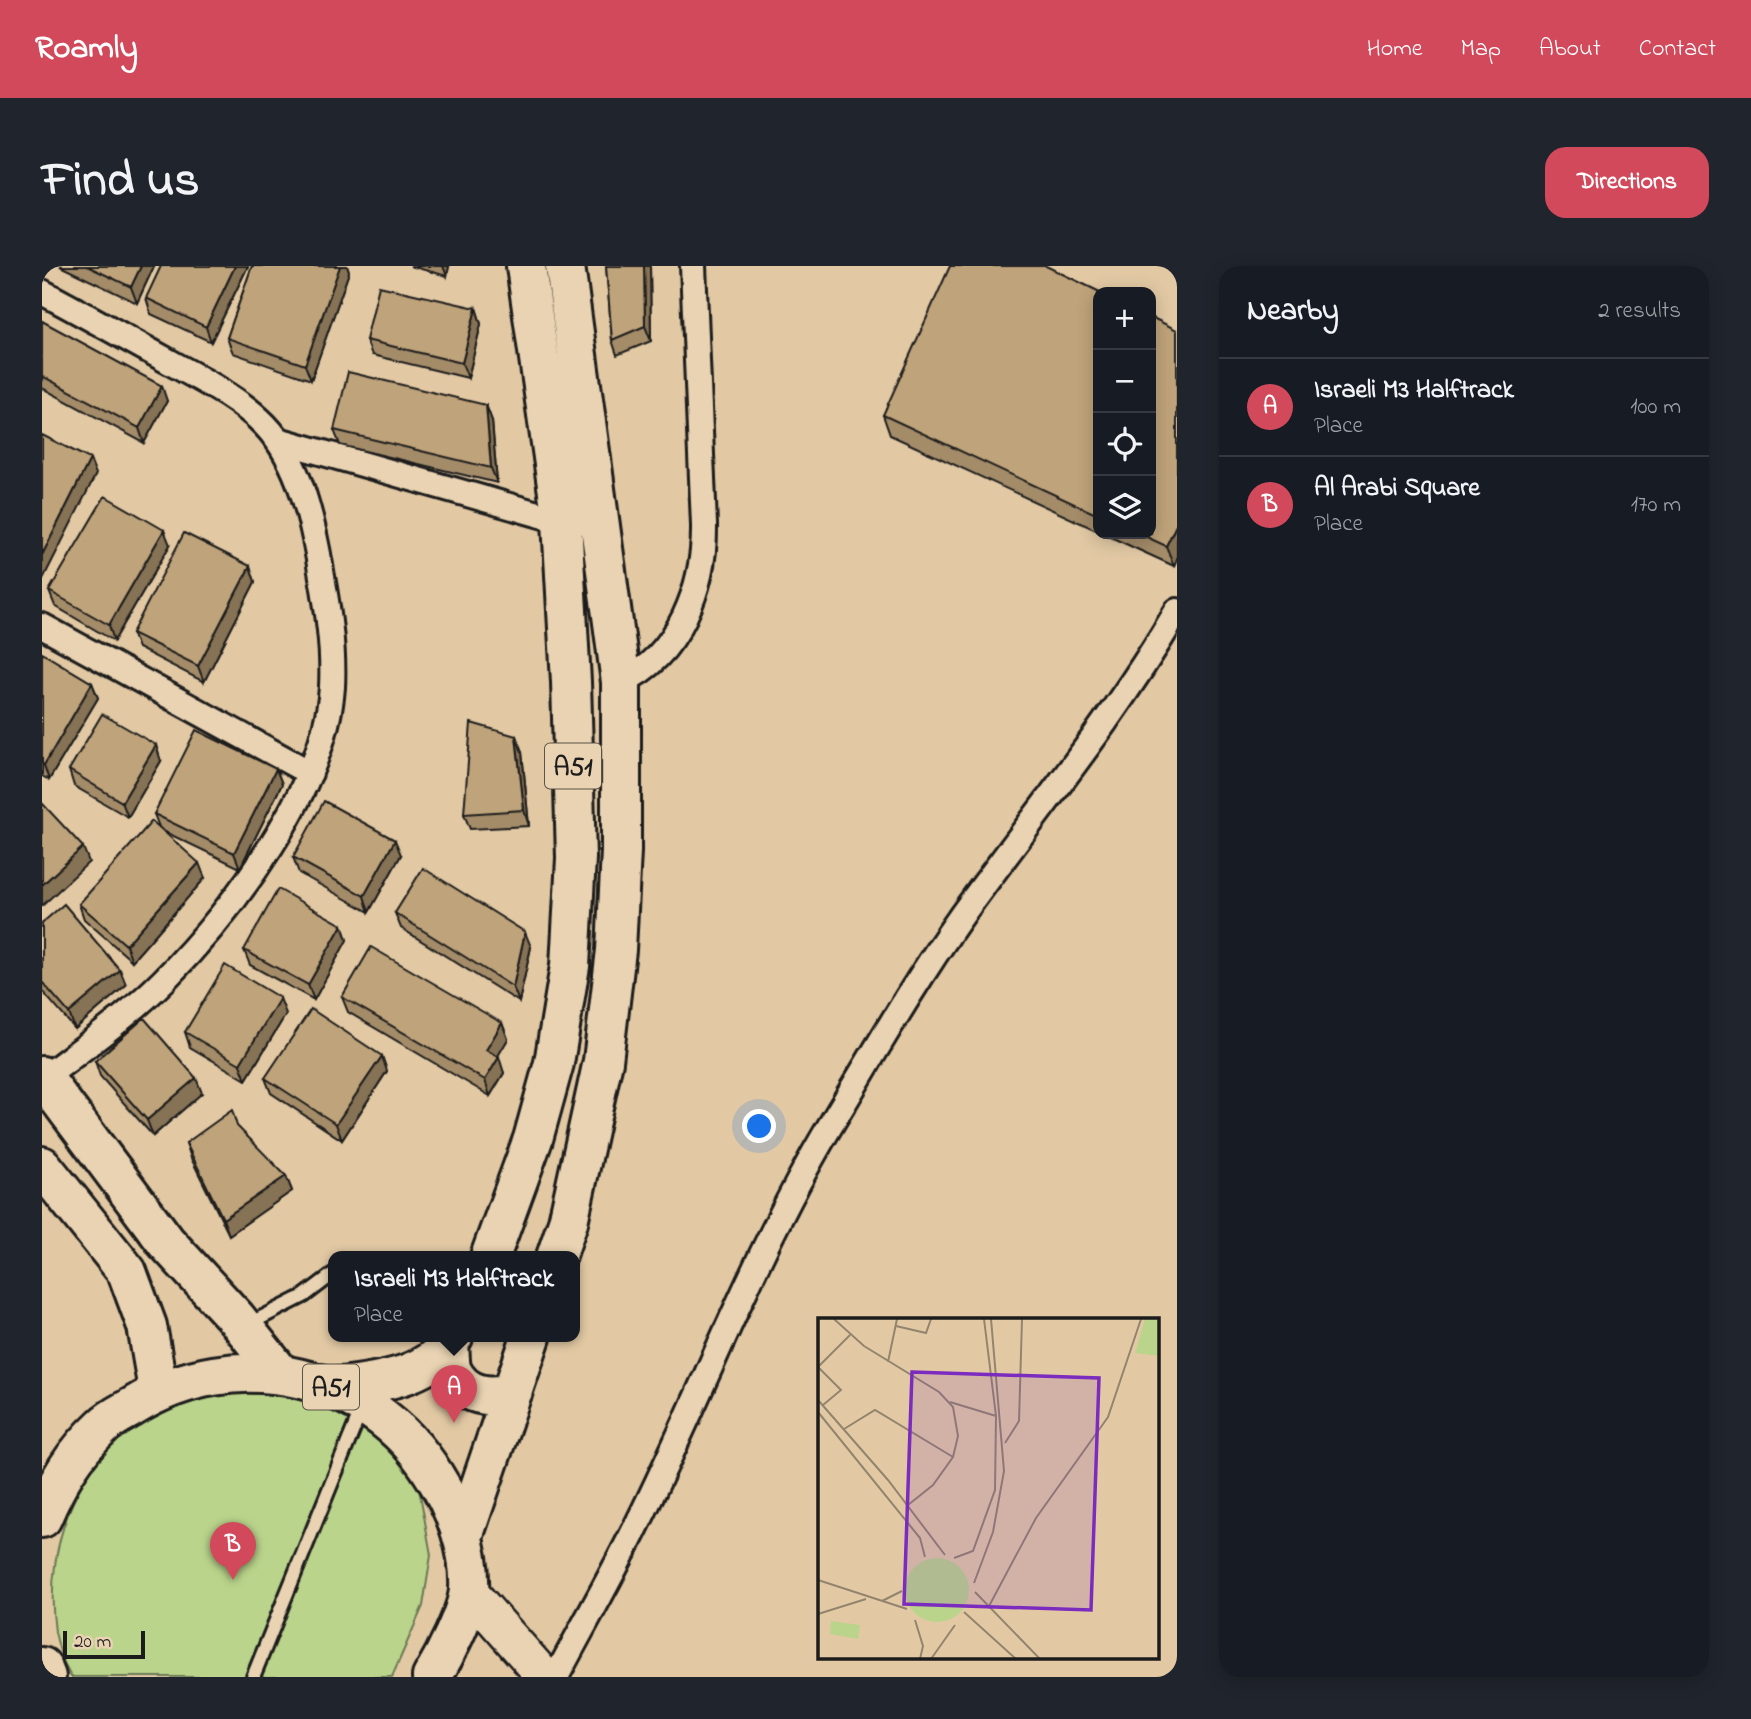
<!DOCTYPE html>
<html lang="en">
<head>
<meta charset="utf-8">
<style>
	:root { --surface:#171b24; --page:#20242c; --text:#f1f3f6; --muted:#9ea1a6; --line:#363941; --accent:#d1495b }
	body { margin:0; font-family:"Indie Flower",sans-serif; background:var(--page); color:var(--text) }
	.controls { position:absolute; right:21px; top:21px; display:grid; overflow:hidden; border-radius:14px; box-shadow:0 4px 18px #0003 }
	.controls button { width:63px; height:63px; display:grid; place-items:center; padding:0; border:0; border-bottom:2px solid var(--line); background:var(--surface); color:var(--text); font:35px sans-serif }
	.scale { position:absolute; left:21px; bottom:18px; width:82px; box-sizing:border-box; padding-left:7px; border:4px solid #1c1c1c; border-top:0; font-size:19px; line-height:24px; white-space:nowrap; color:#1c1c1c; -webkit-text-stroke:5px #e9d3b2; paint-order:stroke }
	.you { position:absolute; left:718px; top:861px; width:24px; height:24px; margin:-18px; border:5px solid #fff; border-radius:50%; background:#1a73e8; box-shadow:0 0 0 10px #1a73e833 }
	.badge { display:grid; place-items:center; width:46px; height:46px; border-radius:50%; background:var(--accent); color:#fff; font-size:23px; font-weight:700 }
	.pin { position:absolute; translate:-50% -58px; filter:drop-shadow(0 2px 4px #0008) }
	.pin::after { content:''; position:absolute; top:37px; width:24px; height:21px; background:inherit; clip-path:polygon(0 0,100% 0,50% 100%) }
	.popup { position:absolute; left:286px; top:985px; width:252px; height:91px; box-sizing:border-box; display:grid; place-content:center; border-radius:14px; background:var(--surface); filter:drop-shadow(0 2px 5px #0005); font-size:23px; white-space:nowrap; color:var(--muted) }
	.popup b { font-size:26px; color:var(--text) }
	.popup::after { content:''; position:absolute; left:50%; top:100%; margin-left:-14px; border:14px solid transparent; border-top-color:var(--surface) }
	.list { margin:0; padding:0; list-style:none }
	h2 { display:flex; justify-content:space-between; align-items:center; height:91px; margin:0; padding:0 28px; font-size:30px }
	h2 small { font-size:23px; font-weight:400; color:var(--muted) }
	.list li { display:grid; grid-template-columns:46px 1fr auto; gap:21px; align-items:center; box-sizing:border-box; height:98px; padding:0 28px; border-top:2px solid var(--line) }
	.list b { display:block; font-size:26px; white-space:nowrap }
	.list p { margin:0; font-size:23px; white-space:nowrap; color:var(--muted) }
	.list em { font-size:23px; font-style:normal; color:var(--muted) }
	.icon { flex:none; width:38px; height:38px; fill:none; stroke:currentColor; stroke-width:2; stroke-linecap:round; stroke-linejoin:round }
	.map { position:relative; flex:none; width:1135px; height:1411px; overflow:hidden; border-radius:21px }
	header { display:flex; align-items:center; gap:42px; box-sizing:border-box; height:98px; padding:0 35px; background:var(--accent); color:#fff }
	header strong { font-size:33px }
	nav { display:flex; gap:38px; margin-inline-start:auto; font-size:24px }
	.intro { display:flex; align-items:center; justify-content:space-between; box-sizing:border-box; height:168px; padding:0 42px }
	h1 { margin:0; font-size:49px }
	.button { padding:18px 32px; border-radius:21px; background:var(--accent); color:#fff; font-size:24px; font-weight:700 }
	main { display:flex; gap:42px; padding:0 42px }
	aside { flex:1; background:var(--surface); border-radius:21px; box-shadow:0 4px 18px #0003 }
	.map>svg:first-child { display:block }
</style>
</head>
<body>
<header>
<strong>Roamly</strong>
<nav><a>Home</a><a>Map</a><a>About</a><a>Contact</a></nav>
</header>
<div class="intro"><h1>Find us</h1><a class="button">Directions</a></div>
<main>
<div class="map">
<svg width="1135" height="1411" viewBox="0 0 1135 1411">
	<rect width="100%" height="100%" fill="#e2c9a4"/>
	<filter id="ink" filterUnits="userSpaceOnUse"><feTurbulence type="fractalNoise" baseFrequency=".0143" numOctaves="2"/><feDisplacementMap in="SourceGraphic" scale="14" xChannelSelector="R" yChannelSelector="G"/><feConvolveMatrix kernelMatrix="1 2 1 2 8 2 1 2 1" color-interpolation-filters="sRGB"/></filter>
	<g filter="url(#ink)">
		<path fill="#bad48b" stroke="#6b7854" stroke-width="2" d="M 201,1123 L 269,1133 L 330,1166 L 376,1217 L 389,1289 L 381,1340 L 350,1411 L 29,1411 C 20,1396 17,1383 13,1366 C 0,1273 42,1172 133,1137 C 153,1129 179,1127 201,1123 Z"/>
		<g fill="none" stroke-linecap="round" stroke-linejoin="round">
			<defs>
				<path id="lane" d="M 205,1059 L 262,1030 L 291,1008
					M 211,1411 L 320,1142"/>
				<path id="street" d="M 0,26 C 45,50 90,75 135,100 C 164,116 199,134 223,159 C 258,195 271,257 279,305 C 286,344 292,382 290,421 C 283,523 191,644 121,715 C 85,751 42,781 2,812
					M 236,174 L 520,255
					M 0,360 L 268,507
					M 579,416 C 637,390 663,320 662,259 L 651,0
					M 514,1411 C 540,1362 568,1313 593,1263 C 660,1129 711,989 788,860 C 831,789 872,717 920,649 C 993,548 1072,453 1135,345"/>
				<path id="secondary" d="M 427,1325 L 503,1411"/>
				<path id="primary" d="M 0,810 L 124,976 L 194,1052 L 238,1107
					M 0,900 L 85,1006 L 105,1060 L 116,1124"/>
				<path id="highway" d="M 448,991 L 491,873 L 512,797 L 528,700 L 534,592 L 529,416 L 520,255 L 484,0
					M 514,991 L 526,956 L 561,795 L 574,684 L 579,585 L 579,416 L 523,0
					M 407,1077 C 408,1086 407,1097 410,1105 C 422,1130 449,1134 471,1125
					M 292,1122 C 333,1116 388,1113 411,1071
					M 0,1252 C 15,1216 32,1187 61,1160 C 69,1152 82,1146 92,1140 C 193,1077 329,1106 392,1209 C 413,1242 429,1284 427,1324 C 425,1347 402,1391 390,1411
					M 421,1271 L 489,1071
					M 0,1401 L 4,1411"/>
			</defs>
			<use href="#lane" stroke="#1c1c1c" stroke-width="18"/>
			<use href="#street" stroke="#1c1c1c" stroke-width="30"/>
			<use href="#secondary" stroke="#1c1c1c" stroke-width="40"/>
			<use href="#primary" stroke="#1c1c1c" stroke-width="44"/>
			<use href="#highway" stroke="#1c1c1c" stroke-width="44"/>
			<use href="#lane" stroke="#e9d3b2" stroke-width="12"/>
			<use href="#street" stroke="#e9d3b2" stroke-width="24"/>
			<use href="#secondary" stroke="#e9d3b2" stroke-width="35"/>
			<use href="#primary" stroke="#e9d3b2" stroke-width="38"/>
			<use href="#highway" stroke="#e9d3b2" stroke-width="38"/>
		</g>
		<path fill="#a48c69" stroke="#1c1c1c" stroke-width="2" d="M 18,0 L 112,0 L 95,37 Z
			M 206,0 L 169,76 L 109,48 L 104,32 Z
			M 210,0 L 305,0 L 307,6 L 269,114 L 191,87 L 185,72 Z
			M 368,0 L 407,0 L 405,10 Z
			M 564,0 L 608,0 L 609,75 L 575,89 L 570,74 Z
			M 1056,26 L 1056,265 L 848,169 L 841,149 Z
			M 434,42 L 439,58 L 426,112 L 330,89 L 324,74 Z
			M 1109,51 L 1132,300 L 1062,268 L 1109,268 Z
			M 0,55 L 125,135 L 102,177 L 0,122 Z
			M 444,139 L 450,155 L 455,217 L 298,179 L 292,164 Z
			M 128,279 L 72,375 L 13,340 L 7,325 Z
			M 208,300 L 213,316 L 162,416 L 96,382 L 90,367 Z
			M 0,387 L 50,417 L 56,432 L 7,514 L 0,510 Z
			M 474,470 L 480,486 L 487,560 L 428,563 L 422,548 Z
			M 119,495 L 86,551 L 32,520 L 27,504 Z
			M 234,503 L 240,518 L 198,602 L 121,565 L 163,612 L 90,695 L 42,653 L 37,638 L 117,561 L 112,548 Z
			M 359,589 L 327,646 L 257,607 L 251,591 Z
			M 353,647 L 489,681 L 477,736 L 359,662 Z
			M 0,657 L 78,704 L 84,719 L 33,763 L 0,725 Z
			M 300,659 L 305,674 L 272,734 L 208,699 L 202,684 Z
			M 300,731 L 460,757 L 466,773 L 455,791 L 462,807 L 448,830 L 306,746 Z
			M 244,748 L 204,814 L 148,781 L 143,766 Z
			M 340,790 L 345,805 L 300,874 L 229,827 L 223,812 Z
			M 53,795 L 160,827 L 111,870 L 58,810 Z
			M 196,862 L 244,910 L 250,925 L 187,969 L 149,892 L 144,877 Z"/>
		<path fill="#867255" stroke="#1c1c1c" stroke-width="2" d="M 99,0 L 112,0 L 95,37 L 89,21 Z
			M 193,0 L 206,0 L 169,76 L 164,61 Z
			M 298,0 L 305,0 L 307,6 L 269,114 L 263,99 Z
			M 401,0 L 407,0 L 405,10 Z
			M 602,0 L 608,0 L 609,75 L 603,60 Z
			M 434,42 L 439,58 L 426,112 L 420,97 Z
			M 120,120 L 125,135 L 102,177 L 97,162 Z
			M 444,139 L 450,155 L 455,217 L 449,202 Z
			M 48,193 L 54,208 L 0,315 L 0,289 Z
			M 1135,257 L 1135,293 L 1132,300 L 1124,280 Z
			M 122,264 L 128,279 L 72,375 L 67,359 Z
			M 208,300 L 213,316 L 162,416 L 156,400 Z
			M 50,417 L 56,432 L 7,514 L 2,499 Z
			M 474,470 L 480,486 L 487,560 L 482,544 Z
			M 114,479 L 119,495 L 86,551 L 80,536 Z
			M 234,503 L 240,518 L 198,602 L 192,587 Z
			M 353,574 L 359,589 L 327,646 L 322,630 Z
			M 41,581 L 47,596 L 0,640 L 0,619 Z
			M 157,597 L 163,612 L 90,695 L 84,679 Z
			M 300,659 L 305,674 L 272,734 L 266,719 Z
			M 483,666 L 489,681 L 477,736 L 471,721 Z
			M 78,704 L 84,719 L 33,763 L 27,747 Z
			M 238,732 L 244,748 L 204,814 L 198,798 Z
			M 460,757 L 466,773 L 450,800 L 444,784 Z
			M 340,790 L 345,805 L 300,874 L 294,858 Z
			M 457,791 L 462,807 L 448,830 L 443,814 Z
			M 154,812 L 160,827 L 111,870 L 105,854 Z
			M 244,910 L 250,925 L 187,969 L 181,953 Z"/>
		<path fill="#bfa37a" stroke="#1c1c1c" stroke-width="2" d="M 45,0 L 99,0 L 89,21 Z
			M 119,0 L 193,0 L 164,61 L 104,32 Z
			M 210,0 L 298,0 L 263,99 L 185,72 Z
			M 564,0 L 602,0 L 603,60 L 570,74 Z
			M 908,0 L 1004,0 L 1058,26 L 1056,26 L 1056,249 L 841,149 Z
			M 337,20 L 434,42 L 420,97 L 324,74 Z
			M 1109,51 L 1135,64 L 1135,257 L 1124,280 L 1098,268 L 1109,268 Z
			M 0,55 L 120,120 L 97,162 L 0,110 Z
			M 306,106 L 444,139 L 449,202 L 292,164 Z
			M 0,169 L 48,193 L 0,289 Z
			M 63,230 L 122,264 L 67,359 L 7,325 Z
			M 142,267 L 208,300 L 156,400 L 90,367 Z
			M 0,387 L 50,417 L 2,499 L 0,498 Z
			M 60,448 L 114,479 L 80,536 L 27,504 Z
			M 429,457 L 474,470 L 482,544 L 422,548 Z
			M 154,464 L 234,503 L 192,587 L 112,548 Z
			M 282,535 L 353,574 L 322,630 L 251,591 Z
			M 0,537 L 41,581 L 0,619 Z
			M 110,555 L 157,597 L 84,679 L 37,638 Z
			M 381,602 L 483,666 L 471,721 L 353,647 Z
			M 236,623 L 300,659 L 266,719 L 202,684 Z
			M 22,638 L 78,704 L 27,747 L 0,716 L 0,657 Z
			M 329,681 L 460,757 L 444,784 L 457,791 L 443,814 L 300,731 Z
			M 183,699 L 238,732 L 198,798 L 143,766 Z
			M 269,743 L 340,790 L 294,858 L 223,812 Z
			M 102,752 L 154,812 L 105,854 L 53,795 Z
			M 190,844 L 195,860 L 244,910 L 181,953 L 144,877 Z"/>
	</g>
	<g text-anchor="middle" stroke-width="5" stroke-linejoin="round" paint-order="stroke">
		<g fill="#e9d3b2" stroke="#5a5349" stroke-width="2">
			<rect x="503" y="477.5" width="56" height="45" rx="5"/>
			<rect x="261" y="1098.5" width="56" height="45" rx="5"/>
		</g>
		<g font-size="26" font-weight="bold" fill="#1c1c1c">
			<text x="531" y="509">A51</text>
			<text x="289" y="1130">A51</text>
		</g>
	</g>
	<g transform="translate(776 1052)">
		<rect width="341" height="341" fill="#e2c9a4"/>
		<path d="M 327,1 L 341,1 L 341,38 L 317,35 ZM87 272a32 32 0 1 1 64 0a32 32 0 1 1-64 0ZM 13,303 L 42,307 L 40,321 L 12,316 Z" fill="#bad48b"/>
		<path fill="none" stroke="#93846e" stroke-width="2" d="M 16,1 L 46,28 L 121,74 L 135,89 L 140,118 L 135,139 L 115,167 L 90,187M 78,8 L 108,15 L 113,1M 70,44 L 79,1M 0,49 L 23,72 L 5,87M 0,49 L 32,17M 0,82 L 70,162 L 127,237M 132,84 L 178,98M 0,94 L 102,220 L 107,239M 26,111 L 57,92 L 135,139M 187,125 L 201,103 L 204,1M 136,240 L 155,233 L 177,172 L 178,98 L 166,1M 0,262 L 89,291M 156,265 L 175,214 L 186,153 L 173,1M 157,274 L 222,341M 64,283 L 84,273M 170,290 L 218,200 L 290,99 L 323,1M 146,294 L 198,341M 0,296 L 48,281M 97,302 L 105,328 L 102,341M 113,341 L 137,307"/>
		<path fill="#7b2cbf" fill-opacity="0.15" stroke="#7b2cbf" stroke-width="3.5" d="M 94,54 L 281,60 L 273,292 L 86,286 Z"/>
		<rect width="341" height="341" fill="none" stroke="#1c1c1c" stroke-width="3.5"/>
	</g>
</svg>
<div class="controls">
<button>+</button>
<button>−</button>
<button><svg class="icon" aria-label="locate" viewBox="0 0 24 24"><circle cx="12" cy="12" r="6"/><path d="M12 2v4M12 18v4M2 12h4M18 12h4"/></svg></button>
<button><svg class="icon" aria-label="layers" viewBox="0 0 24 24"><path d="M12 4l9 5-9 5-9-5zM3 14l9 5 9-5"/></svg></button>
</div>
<div class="scale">20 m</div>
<div class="you"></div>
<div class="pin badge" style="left:412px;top:1157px">A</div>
<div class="popup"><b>Israeli M3 Halftrack</b>Place</div>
<div class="pin badge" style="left:191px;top:1314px">B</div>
</div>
<aside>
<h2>Nearby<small>2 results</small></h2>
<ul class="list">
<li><span class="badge">A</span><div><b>Israeli M3 Halftrack</b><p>Place</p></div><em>100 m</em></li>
<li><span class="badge">B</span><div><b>Al Arabi Square</b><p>Place</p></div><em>170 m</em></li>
</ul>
</aside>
</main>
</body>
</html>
